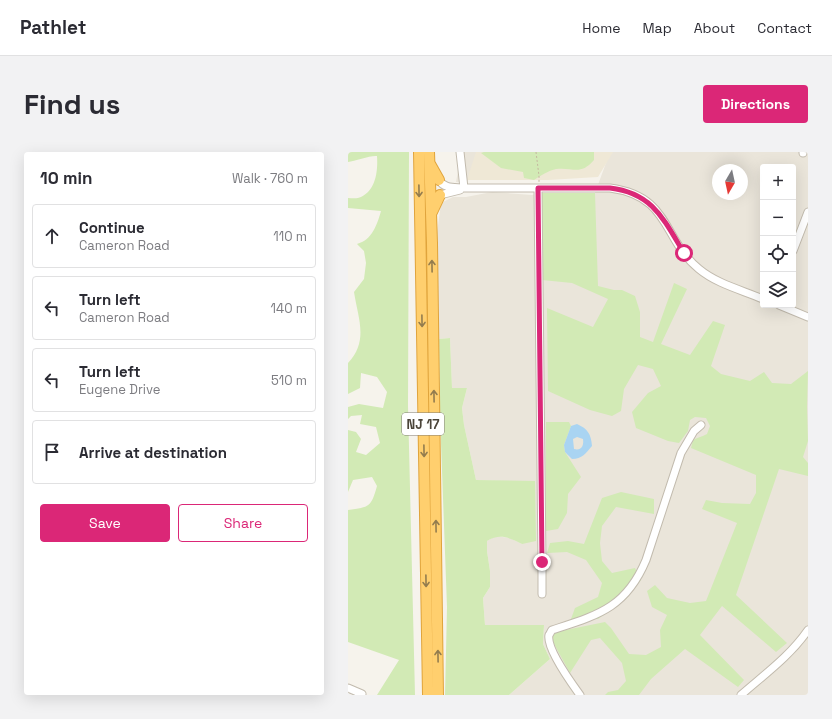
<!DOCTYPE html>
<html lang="en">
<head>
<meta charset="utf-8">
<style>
	:root { --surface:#fff; --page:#f2f2f3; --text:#2b2b33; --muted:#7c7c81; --line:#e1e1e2; --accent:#db2777 }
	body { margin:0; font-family:"Space Grotesk",sans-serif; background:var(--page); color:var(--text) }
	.controls { position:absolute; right:12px; top:12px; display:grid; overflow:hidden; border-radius:4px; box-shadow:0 4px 16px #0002 }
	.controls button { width:36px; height:36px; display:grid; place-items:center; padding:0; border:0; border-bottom:1px solid var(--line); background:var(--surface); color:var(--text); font:20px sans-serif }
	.compass { position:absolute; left:364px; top:12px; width:36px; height:36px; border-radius:50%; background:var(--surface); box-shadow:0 4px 16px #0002; rotate:189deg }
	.stop { position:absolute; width:12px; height:12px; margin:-9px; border:3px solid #db2777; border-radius:50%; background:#fff }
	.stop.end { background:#db2777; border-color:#fff; box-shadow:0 1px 4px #0008 }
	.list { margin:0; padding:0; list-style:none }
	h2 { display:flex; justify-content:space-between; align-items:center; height:52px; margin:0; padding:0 16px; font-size:17px }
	h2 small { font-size:13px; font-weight:400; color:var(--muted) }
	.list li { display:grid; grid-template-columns:26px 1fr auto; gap:12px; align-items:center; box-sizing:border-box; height:64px; margin:0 8px 8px; padding:0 8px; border:1px solid var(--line); border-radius:4px }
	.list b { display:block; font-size:15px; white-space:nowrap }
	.list p { margin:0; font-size:13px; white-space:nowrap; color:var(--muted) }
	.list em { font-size:13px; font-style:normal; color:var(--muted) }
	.actions { display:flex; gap:8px; padding:12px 16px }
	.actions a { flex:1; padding:9px 0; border:1px solid var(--accent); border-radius:4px; text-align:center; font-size:14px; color:var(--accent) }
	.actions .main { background:var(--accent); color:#fff }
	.icon { flex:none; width:22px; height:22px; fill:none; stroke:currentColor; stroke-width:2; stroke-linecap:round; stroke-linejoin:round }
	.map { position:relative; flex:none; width:460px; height:543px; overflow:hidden; border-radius:4px }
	header { display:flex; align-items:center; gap:24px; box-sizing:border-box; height:56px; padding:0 20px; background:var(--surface); border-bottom:1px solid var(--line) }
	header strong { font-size:19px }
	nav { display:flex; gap:22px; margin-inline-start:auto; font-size:14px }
	.intro { display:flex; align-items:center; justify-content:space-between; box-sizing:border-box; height:96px; padding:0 24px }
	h1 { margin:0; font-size:28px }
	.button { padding:10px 18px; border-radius:4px; background:var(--accent); color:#fff; font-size:14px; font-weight:700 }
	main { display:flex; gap:24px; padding:0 24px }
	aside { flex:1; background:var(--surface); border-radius:4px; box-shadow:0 4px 16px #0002 }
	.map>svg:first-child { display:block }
</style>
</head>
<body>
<header>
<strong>Pathlet</strong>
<nav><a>Home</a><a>Map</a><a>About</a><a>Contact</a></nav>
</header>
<div class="intro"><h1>Find us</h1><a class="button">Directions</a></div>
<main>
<aside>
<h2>10 min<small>Walk · 760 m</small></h2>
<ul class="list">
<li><svg class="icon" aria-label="ahead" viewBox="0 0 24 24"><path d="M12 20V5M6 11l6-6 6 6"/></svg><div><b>Continue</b><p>Cameron Road</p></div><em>110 m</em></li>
<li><svg class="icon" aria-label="left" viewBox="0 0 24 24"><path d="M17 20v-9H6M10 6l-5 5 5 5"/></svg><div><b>Turn left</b><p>Cameron Road</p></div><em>140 m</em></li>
<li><svg class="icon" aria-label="left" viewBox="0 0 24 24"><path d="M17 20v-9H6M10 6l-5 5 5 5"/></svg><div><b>Turn left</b><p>Eugene Drive</p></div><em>510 m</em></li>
<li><svg class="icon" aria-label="arrive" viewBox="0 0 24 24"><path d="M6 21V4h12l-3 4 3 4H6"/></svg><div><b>Arrive at destination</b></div></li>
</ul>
<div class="actions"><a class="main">Save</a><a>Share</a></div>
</aside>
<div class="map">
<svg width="460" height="543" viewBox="0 0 460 543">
	<rect width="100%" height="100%" fill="#f6f3ec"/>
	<path fill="#eae5da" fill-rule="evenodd" d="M 108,0 L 129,0 L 119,31 L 108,30 L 111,14 Z
		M 262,0 L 460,0 L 460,543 L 161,543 L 202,507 L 195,492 L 196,473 L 137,473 L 135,446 L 142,435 L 142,419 L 139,399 L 139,389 L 147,384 L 162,386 L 174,392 L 187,330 L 128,328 L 116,273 L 114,256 L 119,236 L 104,236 L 102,186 L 91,187 L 89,81 L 93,51 L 105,45 L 118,45 L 144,40 L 184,43 L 194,41 L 247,41 ZM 415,15 L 445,15 L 445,153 L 415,153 ZM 370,18 L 394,18 L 394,42 L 370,42 Z"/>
	<path fill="#efe8d6" d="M 128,0 L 265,0 L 250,25 L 200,28 L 119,28 Z"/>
	<path fill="#d2eab5" d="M 0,0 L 61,0 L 60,254 L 67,543 L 29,543 L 51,508 L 0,490 L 0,358 C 22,355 23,355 29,334 L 24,325 L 5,328 L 0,340 L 0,278 L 8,280 L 13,287 L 8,300 L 18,303 L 32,291 L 28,275 L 12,272 L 14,263 L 3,264 L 0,267 L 0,246 L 0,255 L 11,252 L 35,256 L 39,240 L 29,225 L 13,221 L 12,236 L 0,242 L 0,211 C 21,189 10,166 6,140 L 16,127 L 18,111 L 16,99 L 9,92 C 24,88 29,73 33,59 L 0,56 L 0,46 C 4,46 9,47 13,45 C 28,38 30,19 29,4 C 23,3 7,9 0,10 Z
		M 136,0 L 246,0 L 246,8 C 232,24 226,15 208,17 C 200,19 193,23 186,28 L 176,26 L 175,20 L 153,16 L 133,1 Z
		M 194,41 L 247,41 L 250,134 L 266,138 L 274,138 L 287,144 L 292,160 L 292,185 L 305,190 L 326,131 L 339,137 L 313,192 L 342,203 L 365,169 L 377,173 L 363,214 L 373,222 L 402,229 L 416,220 L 424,231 L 443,232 L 460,219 L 459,255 L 460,289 L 455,305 L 460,311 L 460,324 L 431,317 L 388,443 L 439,491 L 428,500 L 374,454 L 352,483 L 396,528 L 390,535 L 337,497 L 303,527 L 291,543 L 257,543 L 260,540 L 270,538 L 278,529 L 274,511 L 252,486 L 243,488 L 222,521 L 206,492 L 204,485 L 208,480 L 257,470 L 263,476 L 281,502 L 298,503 L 313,495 L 312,478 L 319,463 L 304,455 L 299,439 L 307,433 L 319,446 L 342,451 L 358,449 L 389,371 L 354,357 L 358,348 L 374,351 L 402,352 L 408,341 L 408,323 L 343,296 L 345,288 C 350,285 354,285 359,282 L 362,274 L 358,266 L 347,265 L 342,268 L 340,279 L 331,291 L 320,289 L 288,276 L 284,260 L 300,241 L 313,234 L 305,217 L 290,213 L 276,237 L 273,259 L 264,264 L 242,258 L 200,239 L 199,156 L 245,175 L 260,147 L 224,131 L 194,128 Z
		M 102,186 L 104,236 L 119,236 L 114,256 L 116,273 L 128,328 L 187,329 L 188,389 L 174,392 C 162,386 152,381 139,389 L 139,399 L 142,419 L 142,435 L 135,446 L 137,473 L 196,473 L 195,492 L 202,507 L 161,543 L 97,543 L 99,455 L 92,264 L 91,187 Z
		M 198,270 L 221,270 L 223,274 L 216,293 L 217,300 L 233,325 L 220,342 L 219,361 L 210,377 L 198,379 Z
		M 273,340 L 306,347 L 306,362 L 268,355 L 254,374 L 252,391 L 254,409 L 264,421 L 287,416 L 293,428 L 278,447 L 250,467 L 223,467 L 227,456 L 250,445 L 254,431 L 238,408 L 219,400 L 199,401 L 202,391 L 220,389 L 236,392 L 254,346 Z"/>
	<path fill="#a9d4f2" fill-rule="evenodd" d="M 229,272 C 240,277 243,282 244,294 C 238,301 234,307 224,307 L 217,300 L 216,293 L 223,274 ZM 229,285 L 235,287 C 236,293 234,299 226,297 L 225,287 Z"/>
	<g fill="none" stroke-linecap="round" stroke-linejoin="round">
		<defs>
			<path id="minor" d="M 112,0 L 116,36
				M 455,1 L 455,0
				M 91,28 C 96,37 107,35 116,36 L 262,36 C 323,44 314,87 351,117 C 369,132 394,138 415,147
				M 190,37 L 194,410 L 194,442
				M 92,43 L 112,38
				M 445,99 L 460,60
				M 431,153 L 460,165
				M 0,536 L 14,542
				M 232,543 C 224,532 198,496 201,483 C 202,482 203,479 204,478 C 250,463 278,456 298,408 L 333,301 L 346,279 L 353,273
				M 393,543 C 417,522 442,504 460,478"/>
			<path id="highway" d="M 71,0 L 80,543
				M 81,0 L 84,91 L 90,543
				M 82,12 L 91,28
				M 84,60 L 92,43"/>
		</defs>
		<use href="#minor" stroke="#c2bbae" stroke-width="9"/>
		<use href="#highway" stroke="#e0a43c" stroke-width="12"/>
		<path stroke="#c4b79f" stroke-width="1" stroke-dasharray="2 2" stroke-linecap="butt" d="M 188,0 L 191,24 L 191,30"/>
		<use href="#minor" stroke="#fff" stroke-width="7"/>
		<use href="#highway" stroke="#ffcf6e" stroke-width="10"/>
	</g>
	<defs><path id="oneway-shaft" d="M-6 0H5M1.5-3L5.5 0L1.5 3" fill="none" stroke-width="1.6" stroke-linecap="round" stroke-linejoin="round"/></defs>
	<g stroke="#937c4e">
		<use href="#oneway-shaft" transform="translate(71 39) rotate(89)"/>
		<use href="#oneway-shaft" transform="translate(84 114) rotate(-91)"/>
		<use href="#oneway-shaft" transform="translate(74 169) rotate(89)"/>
		<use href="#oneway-shaft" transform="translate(86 244) rotate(-91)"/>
		<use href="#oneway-shaft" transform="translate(76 299) rotate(89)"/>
		<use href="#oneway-shaft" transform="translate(88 374) rotate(-91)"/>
		<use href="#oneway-shaft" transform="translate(78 429) rotate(89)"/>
		<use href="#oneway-shaft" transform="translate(90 504) rotate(-91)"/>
	</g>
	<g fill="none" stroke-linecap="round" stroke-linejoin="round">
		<path stroke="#db2777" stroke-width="5" d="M 194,410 L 190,36 L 262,36 C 305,41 316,68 336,101"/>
	</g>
	<g text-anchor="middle" stroke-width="3.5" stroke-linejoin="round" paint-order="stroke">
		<rect fill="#fff" stroke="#817c74" stroke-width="1" x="54" y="261" width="42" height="22" rx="3"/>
		<g font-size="13" font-weight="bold" fill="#4b4439">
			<text x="75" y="277">NJ 17</text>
		</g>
	</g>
</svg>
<div class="controls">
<button>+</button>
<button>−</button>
<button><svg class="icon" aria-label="locate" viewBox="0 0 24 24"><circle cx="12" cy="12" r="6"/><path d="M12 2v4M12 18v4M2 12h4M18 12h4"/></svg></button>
<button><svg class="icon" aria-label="layers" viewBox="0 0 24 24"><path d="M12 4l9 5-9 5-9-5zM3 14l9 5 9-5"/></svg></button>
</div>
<svg class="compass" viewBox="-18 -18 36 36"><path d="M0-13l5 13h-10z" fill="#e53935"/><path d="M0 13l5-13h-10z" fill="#7c7c81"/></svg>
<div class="stop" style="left:336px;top:101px"></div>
<div class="stop end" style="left:194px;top:410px"></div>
</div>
</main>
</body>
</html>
